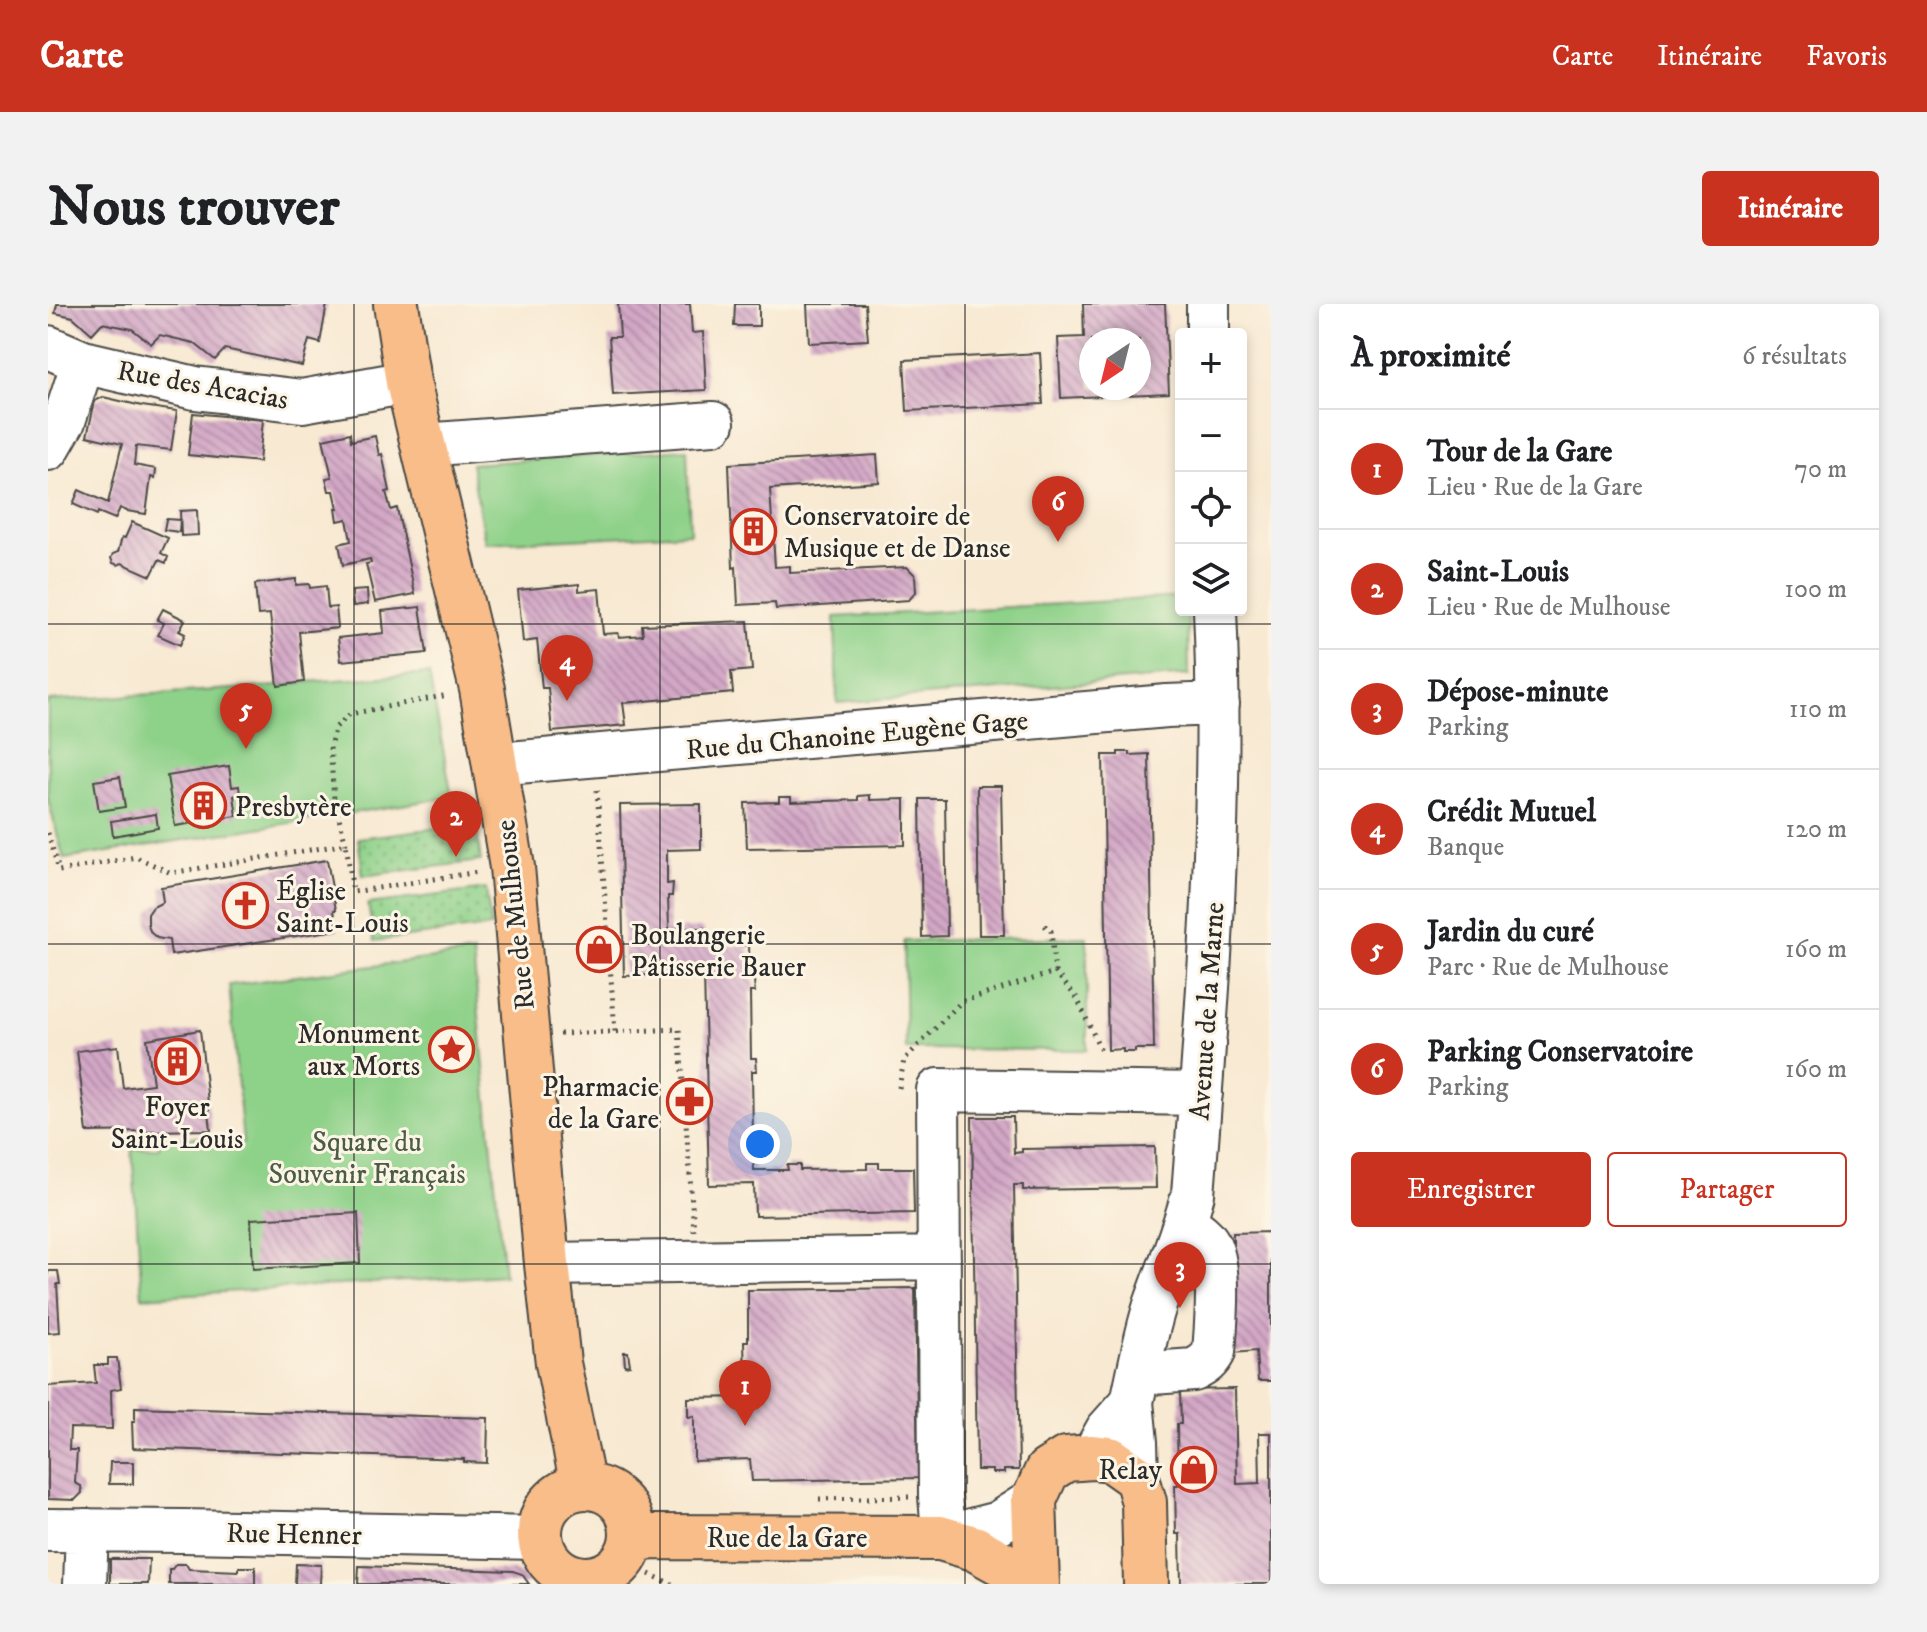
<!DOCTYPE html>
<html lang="fr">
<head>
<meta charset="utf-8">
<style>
	:root { --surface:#fff; --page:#f2f2f2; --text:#202124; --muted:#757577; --line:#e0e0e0; --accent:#c8321e }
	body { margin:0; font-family:"IM FELL DW Pica",serif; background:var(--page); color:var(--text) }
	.controls { position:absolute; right:24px; top:24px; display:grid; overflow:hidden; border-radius:8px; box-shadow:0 4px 12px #0003 }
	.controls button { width:72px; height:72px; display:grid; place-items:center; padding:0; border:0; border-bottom:2px solid var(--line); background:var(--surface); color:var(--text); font:40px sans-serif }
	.compass { position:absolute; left:1031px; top:24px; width:72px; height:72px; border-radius:50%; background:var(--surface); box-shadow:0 4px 12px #0003; rotate:215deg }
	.you { position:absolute; left:712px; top:840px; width:28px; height:28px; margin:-20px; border:6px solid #fff; border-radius:50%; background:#1a73e8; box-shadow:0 0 0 12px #1a73e833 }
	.badge { display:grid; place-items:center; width:52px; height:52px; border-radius:50%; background:var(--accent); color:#fff; font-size:26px; font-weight:700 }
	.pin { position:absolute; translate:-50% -66px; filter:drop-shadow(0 2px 4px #0008) }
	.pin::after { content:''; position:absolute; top:42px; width:28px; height:24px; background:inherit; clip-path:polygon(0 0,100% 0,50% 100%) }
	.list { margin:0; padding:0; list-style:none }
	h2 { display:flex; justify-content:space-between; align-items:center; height:104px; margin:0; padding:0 32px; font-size:34px }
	h2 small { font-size:26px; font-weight:400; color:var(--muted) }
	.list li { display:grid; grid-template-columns:52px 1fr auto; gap:24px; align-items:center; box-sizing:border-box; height:120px; padding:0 32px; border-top:2px solid var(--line) }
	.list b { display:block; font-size:30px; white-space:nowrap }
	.list p { margin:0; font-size:26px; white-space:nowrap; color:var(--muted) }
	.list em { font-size:26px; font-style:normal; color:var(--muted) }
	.actions { display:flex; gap:16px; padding:24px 32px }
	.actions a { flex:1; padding:18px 0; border:2px solid var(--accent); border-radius:8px; text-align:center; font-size:28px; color:var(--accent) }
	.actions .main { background:var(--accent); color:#fff }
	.icon { flex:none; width:44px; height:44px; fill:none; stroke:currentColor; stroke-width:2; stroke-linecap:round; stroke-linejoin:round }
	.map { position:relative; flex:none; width:1223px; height:1280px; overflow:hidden; border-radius:8px }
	header { display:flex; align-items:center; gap:48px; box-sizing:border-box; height:112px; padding:0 40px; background:var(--accent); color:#fff }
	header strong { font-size:38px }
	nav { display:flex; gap:44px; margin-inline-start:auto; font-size:28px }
	.intro { display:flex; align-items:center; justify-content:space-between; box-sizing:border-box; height:192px; padding:0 48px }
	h1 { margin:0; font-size:56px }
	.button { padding:20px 36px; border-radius:8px; background:var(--accent); color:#fff; font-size:28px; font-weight:700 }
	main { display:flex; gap:48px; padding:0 48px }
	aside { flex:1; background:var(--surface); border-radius:8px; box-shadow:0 4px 12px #0003 }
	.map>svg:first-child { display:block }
</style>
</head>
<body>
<header>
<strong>Carte</strong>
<nav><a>Carte</a><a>Itinéraire</a><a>Favoris</a></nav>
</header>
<div class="intro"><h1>Nous trouver</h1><a class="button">Itinéraire</a></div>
<main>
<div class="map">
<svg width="1223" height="1280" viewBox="0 0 1223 1280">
	<defs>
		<pattern id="grass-dots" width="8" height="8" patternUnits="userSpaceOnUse" patternTransform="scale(2)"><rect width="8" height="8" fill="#8ed189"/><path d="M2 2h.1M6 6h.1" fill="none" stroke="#74aa70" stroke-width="1.8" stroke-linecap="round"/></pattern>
		<pattern id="building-back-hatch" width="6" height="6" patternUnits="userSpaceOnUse" patternTransform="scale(2)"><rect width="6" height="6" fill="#d3a7c6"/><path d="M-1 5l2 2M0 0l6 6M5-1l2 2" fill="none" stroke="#ab88a1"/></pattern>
	</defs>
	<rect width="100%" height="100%" fill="#fcf5e5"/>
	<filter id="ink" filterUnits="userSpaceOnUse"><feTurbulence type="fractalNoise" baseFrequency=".0125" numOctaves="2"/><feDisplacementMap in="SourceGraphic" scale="16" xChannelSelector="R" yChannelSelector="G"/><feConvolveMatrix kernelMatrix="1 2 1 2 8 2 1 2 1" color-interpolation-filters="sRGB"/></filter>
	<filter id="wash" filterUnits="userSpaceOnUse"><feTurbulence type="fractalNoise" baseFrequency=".006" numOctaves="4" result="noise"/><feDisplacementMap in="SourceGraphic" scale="32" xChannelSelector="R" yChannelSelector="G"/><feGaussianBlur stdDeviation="1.8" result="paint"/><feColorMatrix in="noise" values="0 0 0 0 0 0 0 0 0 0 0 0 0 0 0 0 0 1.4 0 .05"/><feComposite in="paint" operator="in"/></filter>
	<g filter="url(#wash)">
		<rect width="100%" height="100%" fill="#f8e9d2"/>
		<path fill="url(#grass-dots)" stroke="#5c7e5a" stroke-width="2" d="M 428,519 L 433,557 L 315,572 L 310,534 Z
			M 438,585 L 443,623 L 326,637 L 320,600 Z"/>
		<path fill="#8ed189" stroke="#5c7e5a" stroke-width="2" d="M 639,145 L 642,229 L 437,239 L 423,160 Z
			M 1133,293 L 1133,306 L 1140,306 L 1141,371 L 789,399 L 787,313 Z
			M 381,370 L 404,493 L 16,555 L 0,495 L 0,397 L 230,382 L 257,378 Z
			M 1039,633 L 1039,746 L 858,745 L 856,637 Z
			M 425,649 L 456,971 L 94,993 L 84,845 L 111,844 L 111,836 L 116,834 L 160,833 L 164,841 L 195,839 L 181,681 Z"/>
		<g id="blocks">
			<path fill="url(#building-back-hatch)" fill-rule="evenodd" d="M 9,0 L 279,0 L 272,39 L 261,36 L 254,62 L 177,45 L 167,56 L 146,39 L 112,31 L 103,40 L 84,25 L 54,19 L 44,30 L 25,13 L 7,9 Z
				M 570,0 L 642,0 L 644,29 L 655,28 L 658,86 L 565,91 L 561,33 L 572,33 Z
				M 687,0 L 711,0 L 711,22 L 686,22 Z
				M 759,0 L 817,0 L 820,36 L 761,39 Z
				M 1035,0 L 1117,0 L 1121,89 L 1013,94 L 1010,34 L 1036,33 ZM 1043,36 L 1091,36 L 1091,84 L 1043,84 Z
				M 992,49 L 995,100 L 859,107 L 856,56 Z
				M 55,93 L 94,102 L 129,107 L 123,146 L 88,142 L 86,161 L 108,165 L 107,174 L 103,173 L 98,210 L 79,207 L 72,204 L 67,215 L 50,208 L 49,211 L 25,200 L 31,186 L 60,199 L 74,140 L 39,132 L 47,97 Z
				M 145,109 L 215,116 L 211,158 L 140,151 Z
				M 302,129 L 303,137 L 327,132 L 331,151 L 334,150 L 342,187 L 338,188 L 343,206 L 349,204 L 367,290 L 327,298 L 318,260 L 323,259 L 322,255 L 295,261 L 291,240 L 303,237 L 299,215 L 290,217 L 288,204 L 290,204 L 286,187 L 281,187 L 278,174 L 284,173 L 275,135 Z
				M 829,151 L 831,178 L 722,185 L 727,263 L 742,262 L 742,269 L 859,263 L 867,271 L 868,288 L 861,296 L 728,305 L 727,299 L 690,301 L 688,263 L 685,264 L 681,160 Z
				M 149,206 L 150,231 L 133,232 L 132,207 Z
				M 118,215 L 132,216 L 131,228 L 116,226 Z
				M 84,218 L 120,234 L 113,249 L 120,253 L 118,259 L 111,256 L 103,272 L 74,259 L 70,261 L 65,259 L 63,254 L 65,250 L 70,248 L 74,233 L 77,234 Z
				M 248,275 L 248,281 L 261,280 L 262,284 L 278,282 L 280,304 L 288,303 L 290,324 L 251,328 L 256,378 L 230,382 L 222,310 L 210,311 L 207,280 Z
				M 531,280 L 531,287 L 551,285 L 555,330 L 570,329 L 571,333 L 595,331 L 594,321 L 700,317 L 704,366 L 683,368 L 685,389 L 575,399 L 578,421 L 504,428 L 500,384 L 494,384 L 489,336 L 475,338 L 470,286 Z
				M 319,286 L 320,300 L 305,302 L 304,287 Z
				M 372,303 L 379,349 L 293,357 L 290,334 L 336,329 L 334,307 Z
				M 115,305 L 137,316 L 131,327 L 137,330 L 132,341 L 110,331 L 116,319 L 109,316 Z
				M 1070,448 L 1082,448 L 1082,451 L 1101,450 L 1106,745 L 1087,745 L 1087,748 L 1075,748 L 1075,745 L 1060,746 L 1055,451 L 1070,451 Z
				M 181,462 L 184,483 L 191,482 L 192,490 L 186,492 L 189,512 L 127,522 L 119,472 Z
				M 72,473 L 77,503 L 51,507 L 46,477 Z
				M 929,482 L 953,482 L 956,631 L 931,631 Z
				M 822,491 L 822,496 L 857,495 L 857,541 L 699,544 L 697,499 L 731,498 L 731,493 L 743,493 L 743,498 L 810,496 L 810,492 Z
				M 872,495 L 897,495 L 899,632 L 874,633 Z
				M 653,500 L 653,545 L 619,546 L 619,580 L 625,579 L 624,592 L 620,592 L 621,625 L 656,624 L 656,642 L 701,641 L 702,676 L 706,676 L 707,688 L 702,688 L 703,754 L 708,754 L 709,767 L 704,767 L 705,834 L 710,834 L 710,846 L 705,846 L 706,866 L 740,866 L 739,861 L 752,861 L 752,866 L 819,865 L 819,859 L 831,859 L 831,864 L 865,864 L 866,909 L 707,912 L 706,880 L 661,881 L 656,669 L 576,672 L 572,501 Z
				M 108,510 L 110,524 L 65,532 L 63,517 Z
				M 279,556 L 288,606 L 286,606 L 289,626 L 123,651 L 121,636 L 109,634 L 103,629 L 100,622 L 100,610 L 105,603 L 115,598 L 113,583 Z
				M 152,726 L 163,826 L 39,828 L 29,747 L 70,742 L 75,784 L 105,780 L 99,735 Z
				M 924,813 L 965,813 L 966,849 L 974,848 L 974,845 L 1107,843 L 1108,884 L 975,886 L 975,881 L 966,881 L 971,1166 L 956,1166 L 956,1169 L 944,1169 L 944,1166 L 929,1166 Z
				M 310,909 L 312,959 L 205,965 L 203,915 Z
				M 1223,928 L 1223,1077 L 1210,1077 L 1208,1047 L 1185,1049 L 1185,929 Z
				M 0,967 L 10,967 L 12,980 L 9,980 L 12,1028 L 0,1029 Z
				M 867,984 L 870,1174 L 704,1177 L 702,1155 L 646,1157 L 646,1112 L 640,1113 L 640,1094 L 701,1093 L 701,1072 L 697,1072 L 696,1037 L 700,1037 L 700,986 Z
				M 576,1048 L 580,1048 L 582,1061 L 577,1062 Z
				M 60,1054 L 69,1054 L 73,1084 L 63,1086 L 64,1125 L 22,1124 L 21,1146 L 29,1146 L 27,1179 L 33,1182 L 34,1189 L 27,1196 L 0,1195 L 0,1082 L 48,1079 L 46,1061 L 60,1061 Z
				M 1187,1085 L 1189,1180 L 1212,1179 L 1211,1129 L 1223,1129 L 1223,1280 L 1133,1280 L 1132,1230 L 1128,1230 L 1127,1181 L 1130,1181 L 1129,1120 L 1133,1120 L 1132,1086 Z
				M 87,1103 L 440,1114 L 439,1159 L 416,1158 L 416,1155 L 85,1144 L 84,1117 L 87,1117 Z
				M 62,1158 L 85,1158 L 85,1180 L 61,1180 Z
				M 62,1255 L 101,1255 L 100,1280 L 62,1280 Z
				M 128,1260 L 138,1260 L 141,1265 L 191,1267 L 191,1263 L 207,1263 L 207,1280 L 121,1280 L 121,1265 L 124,1265 Z
				M 248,1260 L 273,1261 L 272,1280 L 247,1280 Z
				M 311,1262 L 465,1267 L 474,1270 L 481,1280 L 310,1280 Z"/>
		</g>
	</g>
	<g filter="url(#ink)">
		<use href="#blocks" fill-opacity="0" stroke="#4a4844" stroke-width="2"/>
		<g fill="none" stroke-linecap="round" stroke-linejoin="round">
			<defs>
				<path id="minor" d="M 1160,0 L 1160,30
					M 0,43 L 35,58 L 147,84 L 254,97 L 360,78
					M 375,141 L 665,119
					M 0,145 L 16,117 L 35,58
					M 448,460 L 1119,402 L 1170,400
					M 499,960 L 891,954
					M 1090,1070 L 1146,1066 C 1156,1061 1161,1057 1166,1048 C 1168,1021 1174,964 1161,940 C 1156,931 1146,925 1138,919
					M 1084,1098 C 1091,1066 1097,1033 1107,1001 C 1120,964 1135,928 1145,890 C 1160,696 1176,500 1167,306
					M 1044,1153 L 1059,1126 L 1084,1098 L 1088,1138 L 1089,1174
					M 986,1196 L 950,1219 L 892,1234 L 894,1216 L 892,1192 L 890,786 L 1153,790
					M 0,1226 L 135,1227 L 492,1234
					M 37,1280 L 39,1226"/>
				<path id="major" d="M 348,0 L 360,78 L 434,385 L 464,563 L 499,960 L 510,1059 L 535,1182
					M492 1229a46 46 0 1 1 92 0a46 46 0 1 1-92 0Z
					M 585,1235 L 606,1233 L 892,1234 L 926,1244 L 989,1279
					M 989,1280 L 986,1196 L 999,1167 L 1018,1155 L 1044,1153 L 1062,1155 L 1089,1174 L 1096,1198 L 1098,1280"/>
			</defs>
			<use href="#minor" stroke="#4a4844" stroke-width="46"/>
			<use href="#major" stroke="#4a4844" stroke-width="48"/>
			<path stroke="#4a4844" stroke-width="5" stroke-dasharray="2 6" stroke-linecap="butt" d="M 549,486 L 567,728
				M 0,529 L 11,567 L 88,553 L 123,569 L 298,540 L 305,588 L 430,568
				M 298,540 L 286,495 L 282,442 L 288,423 L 302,410 L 400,391
				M 1007,668 L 1029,694 L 1054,749
				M 512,730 L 631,725 L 646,927
				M 851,784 L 856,756 L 913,698 L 1007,668 L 1003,627 L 995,620
				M 771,1195 L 861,1193
				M 601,1270 L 624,1280"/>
			<use href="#minor" stroke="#fff" stroke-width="42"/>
			<use href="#major" stroke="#f8bd89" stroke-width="44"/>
		</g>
	</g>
	<path fill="none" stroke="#2b2b2b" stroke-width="2" stroke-opacity="0.55" d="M 306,0 L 306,1280M 612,0 L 612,1280M 917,0 L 917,1280M 0,320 L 1223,320M 0,640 L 1223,640M 0,960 L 1223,960"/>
	<defs>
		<symbol id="building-ring" viewBox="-11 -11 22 22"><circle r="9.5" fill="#fcf5e5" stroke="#c8321e" stroke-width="1.5"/><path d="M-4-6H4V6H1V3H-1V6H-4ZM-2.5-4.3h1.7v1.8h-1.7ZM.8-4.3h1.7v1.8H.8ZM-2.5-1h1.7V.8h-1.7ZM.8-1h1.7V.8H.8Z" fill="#c8321e"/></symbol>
		<symbol id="church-ring" viewBox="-11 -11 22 22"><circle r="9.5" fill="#fcf5e5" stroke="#c8321e" stroke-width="1.5"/><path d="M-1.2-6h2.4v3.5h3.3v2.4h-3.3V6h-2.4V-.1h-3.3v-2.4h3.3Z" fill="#c8321e"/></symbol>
		<symbol id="shop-ring" viewBox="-11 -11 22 22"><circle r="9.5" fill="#fcf5e5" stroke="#c8321e" stroke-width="1.5"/><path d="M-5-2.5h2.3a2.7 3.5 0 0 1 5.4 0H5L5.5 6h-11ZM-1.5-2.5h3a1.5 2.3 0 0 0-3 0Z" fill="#c8321e"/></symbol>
		<symbol id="sight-ring" viewBox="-11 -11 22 22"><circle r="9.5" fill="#fcf5e5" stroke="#c8321e" stroke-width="1.5"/><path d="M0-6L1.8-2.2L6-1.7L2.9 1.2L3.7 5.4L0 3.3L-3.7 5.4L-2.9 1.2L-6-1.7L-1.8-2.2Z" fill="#c8321e"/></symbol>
		<symbol id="pharmacy-ring" viewBox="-11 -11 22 22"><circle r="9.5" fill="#fcf5e5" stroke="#c8321e" stroke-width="1.5"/><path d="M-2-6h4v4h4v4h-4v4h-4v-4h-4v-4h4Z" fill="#c8321e"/></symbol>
	</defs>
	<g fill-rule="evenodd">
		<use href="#building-ring" x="680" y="202" width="51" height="51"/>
		<use href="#building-ring" x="130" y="476" width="51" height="51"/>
		<use href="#church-ring" x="172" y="576" width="51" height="51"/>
		<use href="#shop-ring" x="526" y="620" width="51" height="51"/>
		<use href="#sight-ring" x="378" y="720" width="51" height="51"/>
		<use href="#building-ring" x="104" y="732" width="51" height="51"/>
		<use href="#pharmacy-ring" x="616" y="772" width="51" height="51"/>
		<use href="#shop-ring" x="1120" y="1140" width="51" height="51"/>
	</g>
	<g text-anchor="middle" stroke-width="6" stroke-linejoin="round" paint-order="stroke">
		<g font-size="28" fill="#2b2b2b" stroke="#fcf5e5">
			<text transform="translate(155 80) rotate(10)" y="10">Rue des Acacias</text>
			<text transform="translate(809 430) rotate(-5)" y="10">Rue du Chanoine Eugène Gage</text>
			<text transform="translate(466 611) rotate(-96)" y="10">Rue de Mulhouse</text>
			<text transform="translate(1158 707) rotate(-86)" y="10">Avenue de la Marne</text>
			<text transform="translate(246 1229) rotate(1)" y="10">Rue Henner</text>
			<text x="739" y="1243">Rue de la Gare</text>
		</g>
		<g font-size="28" fill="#2b2b2b" stroke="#fcf5e5" text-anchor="start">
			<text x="736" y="221">Conservatoire de<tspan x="736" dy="32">Musique et de Danse</tspan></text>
			<text x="187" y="512">Presbytère</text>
			<text x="228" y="596">Église<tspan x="228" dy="32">Saint-Louis</tspan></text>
			<text x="583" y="640">Boulangerie<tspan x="583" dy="32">Pâtisserie Bauer</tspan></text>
			<text x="372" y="739" text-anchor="end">Monument<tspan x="372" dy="32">aux Morts</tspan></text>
			<text x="611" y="792" text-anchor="end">Pharmacie<tspan x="611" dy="32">de la Gare</tspan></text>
			<text x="129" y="812" text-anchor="middle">Foyer<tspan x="129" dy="32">Saint-Louis</tspan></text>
			<text x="1114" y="1175" text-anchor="end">Relay</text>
		</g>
		<g font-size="28" fill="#495d47" stroke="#fcf5e5">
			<text x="319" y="847">Square du<tspan x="319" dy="32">Souvenir Français</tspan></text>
		</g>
	</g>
</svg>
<div class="controls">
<button>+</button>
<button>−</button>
<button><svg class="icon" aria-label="locate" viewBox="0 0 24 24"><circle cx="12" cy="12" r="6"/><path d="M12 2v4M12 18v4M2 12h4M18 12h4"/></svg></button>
<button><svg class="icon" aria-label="layers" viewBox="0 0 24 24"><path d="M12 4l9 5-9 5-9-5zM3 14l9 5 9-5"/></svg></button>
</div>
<svg class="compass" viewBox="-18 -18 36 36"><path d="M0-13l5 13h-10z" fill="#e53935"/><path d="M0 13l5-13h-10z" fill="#757577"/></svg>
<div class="you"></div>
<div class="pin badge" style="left:697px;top:1122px">1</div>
<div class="pin badge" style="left:408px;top:553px">2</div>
<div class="pin badge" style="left:1132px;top:1004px">3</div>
<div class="pin badge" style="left:519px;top:397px">4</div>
<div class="pin badge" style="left:198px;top:445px">5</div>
<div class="pin badge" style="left:1010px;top:238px">6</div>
</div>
<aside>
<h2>À proximité<small>6 résultats</small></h2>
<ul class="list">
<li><span class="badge">1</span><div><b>Tour de la Gare</b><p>Lieu · Rue de la Gare</p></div><em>70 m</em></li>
<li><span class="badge">2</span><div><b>Saint-Louis</b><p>Lieu · Rue de Mulhouse</p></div><em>100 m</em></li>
<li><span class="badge">3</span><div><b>Dépose-minute</b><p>Parking</p></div><em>110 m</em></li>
<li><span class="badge">4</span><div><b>Crédit Mutuel</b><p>Banque</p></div><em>120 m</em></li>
<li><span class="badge">5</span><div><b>Jardin du curé</b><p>Parc · Rue de Mulhouse</p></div><em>160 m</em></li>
<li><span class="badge">6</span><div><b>Parking Conservatoire</b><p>Parking</p></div><em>160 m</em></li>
</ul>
<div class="actions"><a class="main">Enregistrer</a><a>Partager</a></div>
</aside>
</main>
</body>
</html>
